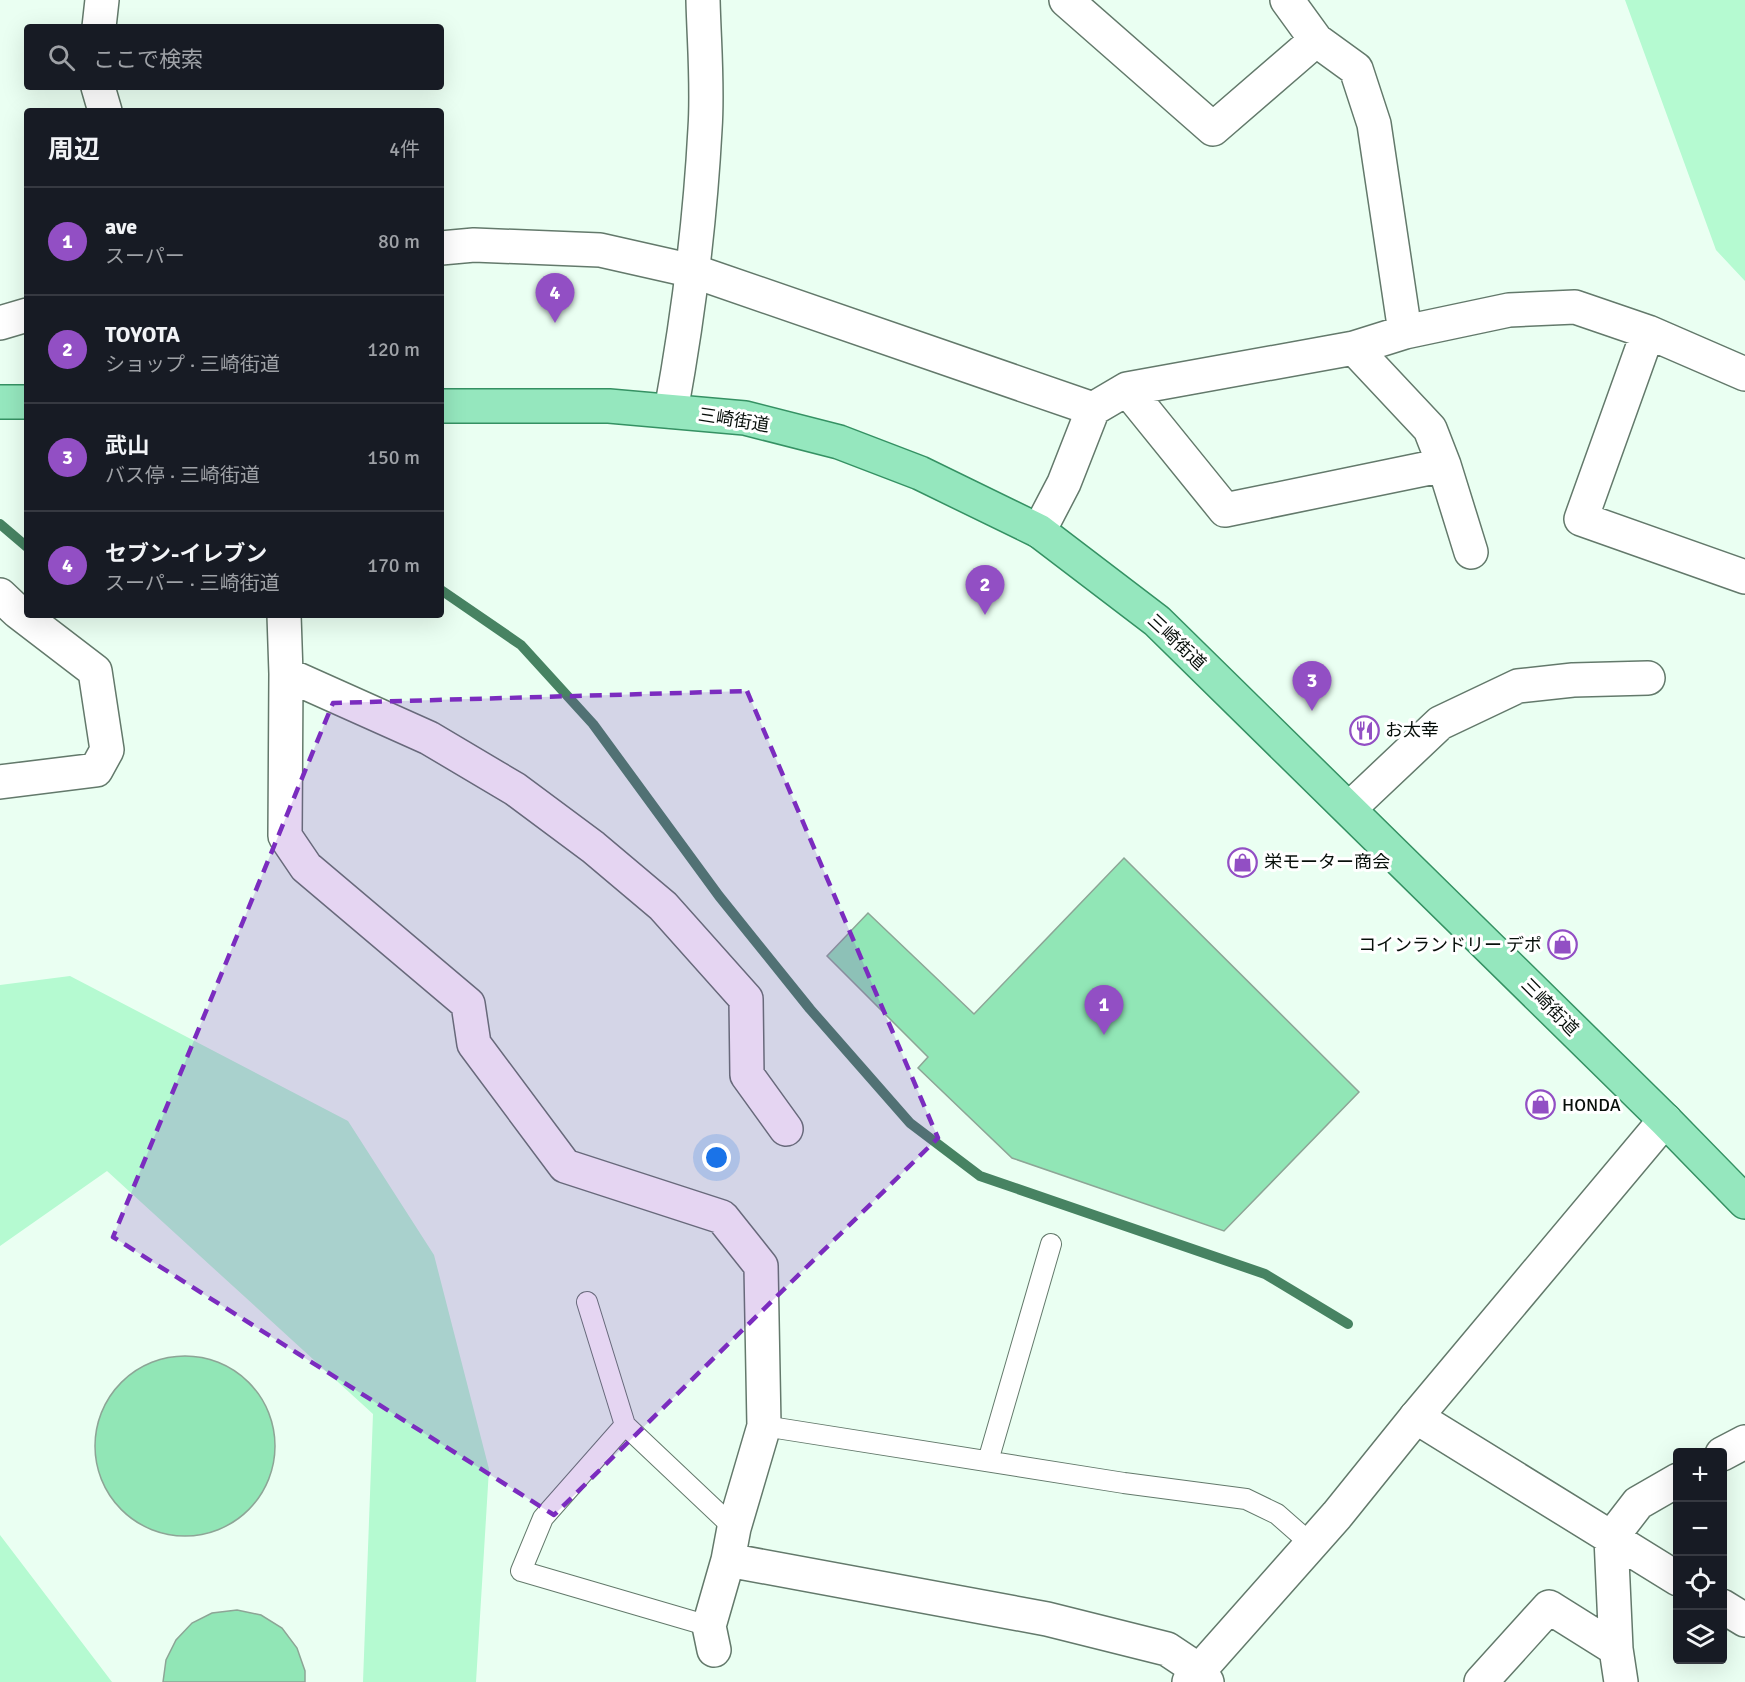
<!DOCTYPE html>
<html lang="ja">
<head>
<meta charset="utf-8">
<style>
	:root { --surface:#171b24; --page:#20242c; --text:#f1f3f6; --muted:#9ea1a6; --line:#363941; --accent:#924fc4 }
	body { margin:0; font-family:Signika,"Noto Sans JP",sans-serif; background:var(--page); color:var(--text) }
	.controls { position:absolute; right:18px; bottom:18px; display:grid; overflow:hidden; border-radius:6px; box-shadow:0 6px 24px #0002 }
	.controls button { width:54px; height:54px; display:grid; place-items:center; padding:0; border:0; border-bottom:2px solid var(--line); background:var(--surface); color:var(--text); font:30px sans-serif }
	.you { position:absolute; left:717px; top:1158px; width:21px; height:21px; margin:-15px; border:4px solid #fff; border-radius:50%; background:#1a73e8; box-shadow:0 0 0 9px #1a73e833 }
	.badge { display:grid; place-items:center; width:39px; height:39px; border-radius:50%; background:var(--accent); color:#fff; font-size:20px; font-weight:700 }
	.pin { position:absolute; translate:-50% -50px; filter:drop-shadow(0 2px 3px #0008) }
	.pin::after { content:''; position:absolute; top:32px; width:21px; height:18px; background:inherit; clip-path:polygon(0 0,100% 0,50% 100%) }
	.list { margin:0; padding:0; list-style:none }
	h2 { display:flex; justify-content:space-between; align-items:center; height:78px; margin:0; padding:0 24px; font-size:26px }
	h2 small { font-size:20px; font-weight:400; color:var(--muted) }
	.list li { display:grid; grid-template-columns:39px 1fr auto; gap:18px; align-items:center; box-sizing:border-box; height:108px; padding:0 24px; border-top:2px solid var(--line) }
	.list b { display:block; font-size:22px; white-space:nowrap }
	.list p { margin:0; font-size:20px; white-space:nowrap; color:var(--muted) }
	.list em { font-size:20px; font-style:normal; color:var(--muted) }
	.icon { flex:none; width:33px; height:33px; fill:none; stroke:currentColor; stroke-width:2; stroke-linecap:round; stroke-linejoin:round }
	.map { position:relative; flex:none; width:1745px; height:1682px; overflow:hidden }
	.search { position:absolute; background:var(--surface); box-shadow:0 6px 24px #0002; left:24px; top:24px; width:420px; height:66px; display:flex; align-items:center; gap:15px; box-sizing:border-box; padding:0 21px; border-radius:6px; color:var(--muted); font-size:22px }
	.panel { position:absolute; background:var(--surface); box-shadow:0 6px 24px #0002; left:24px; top:108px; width:420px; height:510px; border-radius:6px }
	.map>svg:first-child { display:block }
</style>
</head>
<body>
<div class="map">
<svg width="1745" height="1682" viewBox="0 0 1745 1682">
	<rect width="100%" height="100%" fill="#eafff2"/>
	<path fill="#b5fad1" d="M 1625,0 L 1745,0 L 1745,281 L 1716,250 Z
		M 70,976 L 348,1121 L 434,1255 L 489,1469 L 476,1682 L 363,1682 L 373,1414 L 107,1171 L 0,1246 L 0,985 Z
		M 0,1535 L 112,1682 L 0,1682 Z"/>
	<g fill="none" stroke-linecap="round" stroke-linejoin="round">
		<path stroke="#478362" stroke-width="10" d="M 0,524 L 27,547
			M 441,590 L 521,645 L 593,724 L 719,896 L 810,1009 L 910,1123 L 980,1176 L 1265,1274 L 1348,1324"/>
	</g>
	<path fill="#91e6b6" stroke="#8da596" stroke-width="1.5" d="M 1124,858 L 1359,1092 L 1224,1231 L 1012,1158 L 918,1068 L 928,1057 L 827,956 L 868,913 L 974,1014 Z
		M95 1446a90 90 0 1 1 180 0a90 90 0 1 1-180 0Z
		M 237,1610 L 261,1615 L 282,1628 L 297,1648 L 305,1671 L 305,1682 L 163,1682 L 166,1660 L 176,1640 L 192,1623 L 212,1613 Z"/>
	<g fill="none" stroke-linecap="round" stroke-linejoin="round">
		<defs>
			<path id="service" d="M 587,1302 L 625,1425 L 734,1528
				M 625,1425 L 543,1518 L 521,1571 L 709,1626
				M 764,1426 L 1124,1483 L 1246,1499 L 1277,1514 L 1310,1543
				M 988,1461 L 1051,1244"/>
			<path id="minor" d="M 1066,0 L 1213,129 L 1316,40
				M 1287,0 L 1316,40 L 1356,69 L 1374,124 L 1405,332
				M 99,27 L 102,0
				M 98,87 L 105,111
				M 441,248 L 474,245 L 600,250 L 693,271 L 1093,409
				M 0,323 L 27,315
				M 1648,332 L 1581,519 L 1745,577
				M 1354,348 L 1430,429 L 1444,465 L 1471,552
				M 1127,389 L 1225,510 L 1444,465
				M 1039,531 L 1064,483 L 1093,409 L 1127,389 L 1354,348 L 1405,332 L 1509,310 L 1575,307 L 1648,332 L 1745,374
				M 0,595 L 18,612 L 95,671 L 107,750 L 96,770 L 0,782
				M 284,615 L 286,674 L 285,836 L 306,867 L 468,1004 L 474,1044 L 565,1166 L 722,1217 L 761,1266 L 764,1426 L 734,1528 L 728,1560 L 709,1626 L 714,1650
				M 286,674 L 429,738 L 515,789 L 593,847 L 663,906 L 746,999 L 747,1075 L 786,1129
				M 1349,809 L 1440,723 L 1518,686 L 1573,680 L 1648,678
				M 1416,1417 L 1678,1579
				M 1722,1454 L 1745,1442
				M 728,1560 L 1047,1619 L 1167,1649 L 1200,1671 L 1207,1682
				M 1722,1606 L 1745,1620
				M 1481,1682 L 1549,1607 L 1616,1649
				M 1621,1682 L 1616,1649 L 1611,1538 L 1638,1503 L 1678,1480"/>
			<path id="tertiary" d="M 671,411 C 688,318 700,223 705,129 C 708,86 704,42 703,0
				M 1189,1682 L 1337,1515 L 1416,1417 L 1665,1120"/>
			<path id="primary" d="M 0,402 L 27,402
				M 441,406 L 609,406 L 745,418 L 839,442 L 920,473 L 1039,531 L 1157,621 L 1665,1120 L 1745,1202"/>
		</defs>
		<use href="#service" stroke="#63796b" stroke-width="22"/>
		<use href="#minor" stroke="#63796b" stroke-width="36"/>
		<use href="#tertiary" stroke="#63796b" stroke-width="36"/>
		<use href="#primary" stroke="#359163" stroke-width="36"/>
		<use href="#service" stroke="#fff" stroke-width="20"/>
		<use href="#minor" stroke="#fff" stroke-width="33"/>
		<use href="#tertiary" stroke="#fff" stroke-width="33"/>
		<use href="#primary" stroke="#95e7be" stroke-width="33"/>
	</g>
	<path fill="#7b2cbf" fill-opacity="0.2" stroke="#7b2cbf" stroke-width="4.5" stroke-dasharray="12 8" stroke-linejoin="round" d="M 747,691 L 938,1138 L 554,1515 L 113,1237 L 333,703 Z"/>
	<defs>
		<symbol id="restaurant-ring" viewBox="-11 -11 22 22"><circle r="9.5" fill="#fff" stroke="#924fc4" stroke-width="1.5"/><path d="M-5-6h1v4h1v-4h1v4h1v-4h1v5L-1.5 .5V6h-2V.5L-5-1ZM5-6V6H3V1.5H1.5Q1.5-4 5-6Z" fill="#924fc4"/></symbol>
		<symbol id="shop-ring" viewBox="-11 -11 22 22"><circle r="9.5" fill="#fff" stroke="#924fc4" stroke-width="1.5"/><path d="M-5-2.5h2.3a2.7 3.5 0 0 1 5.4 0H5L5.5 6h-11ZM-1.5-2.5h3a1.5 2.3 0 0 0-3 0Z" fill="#924fc4"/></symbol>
	</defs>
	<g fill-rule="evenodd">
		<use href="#restaurant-ring" x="1348" y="714" width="33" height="33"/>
		<use href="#shop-ring" x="1226" y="846" width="33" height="33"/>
		<use href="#shop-ring" x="1546" y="928" width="33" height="33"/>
		<use href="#shop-ring" x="1524" y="1088" width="33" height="33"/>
	</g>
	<g text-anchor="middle" stroke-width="6" stroke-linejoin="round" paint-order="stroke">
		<g font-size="18" fill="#070f0a" stroke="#fff">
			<text transform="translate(734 420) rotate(9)" y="6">三崎街道</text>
			<text transform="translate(1177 642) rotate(43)" y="6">三崎街道</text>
			<text transform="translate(1550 1007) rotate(45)" y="6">三崎街道</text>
		</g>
		<g font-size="18" fill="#070f0a" stroke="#fff" text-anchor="start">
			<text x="1385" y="736">お太幸</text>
			<text x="1264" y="868">栄モーター商会</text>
			<text x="1542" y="951" text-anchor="end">コインランドリー デポ</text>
			<text x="1562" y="1111">HONDA</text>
		</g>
	</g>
</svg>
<div class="controls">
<button>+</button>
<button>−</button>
<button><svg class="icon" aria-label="locate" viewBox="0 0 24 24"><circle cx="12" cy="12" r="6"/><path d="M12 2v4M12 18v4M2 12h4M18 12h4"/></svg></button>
<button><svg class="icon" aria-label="layers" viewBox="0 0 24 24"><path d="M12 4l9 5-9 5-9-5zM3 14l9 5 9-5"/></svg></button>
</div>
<div class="you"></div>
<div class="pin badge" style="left:1104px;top:1035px">1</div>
<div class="pin badge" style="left:985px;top:615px">2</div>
<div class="pin badge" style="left:1312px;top:711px">3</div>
<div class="pin badge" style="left:555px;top:323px">4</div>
<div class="search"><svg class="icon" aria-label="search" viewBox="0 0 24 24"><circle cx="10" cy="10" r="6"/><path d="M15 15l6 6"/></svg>ここで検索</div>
<section class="panel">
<h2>周辺<small>4件</small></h2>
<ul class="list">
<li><span class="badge">1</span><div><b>ave</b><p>スーパー</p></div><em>80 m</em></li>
<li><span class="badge">2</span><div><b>TOYOTA</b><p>ショップ · 三崎街道</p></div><em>120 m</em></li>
<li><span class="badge">3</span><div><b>武山</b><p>バス停 · 三崎街道</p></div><em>150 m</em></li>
<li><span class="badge">4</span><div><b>セブン-イレブン</b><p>スーパー · 三崎街道</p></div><em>170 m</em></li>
</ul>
</section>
</div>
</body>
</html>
